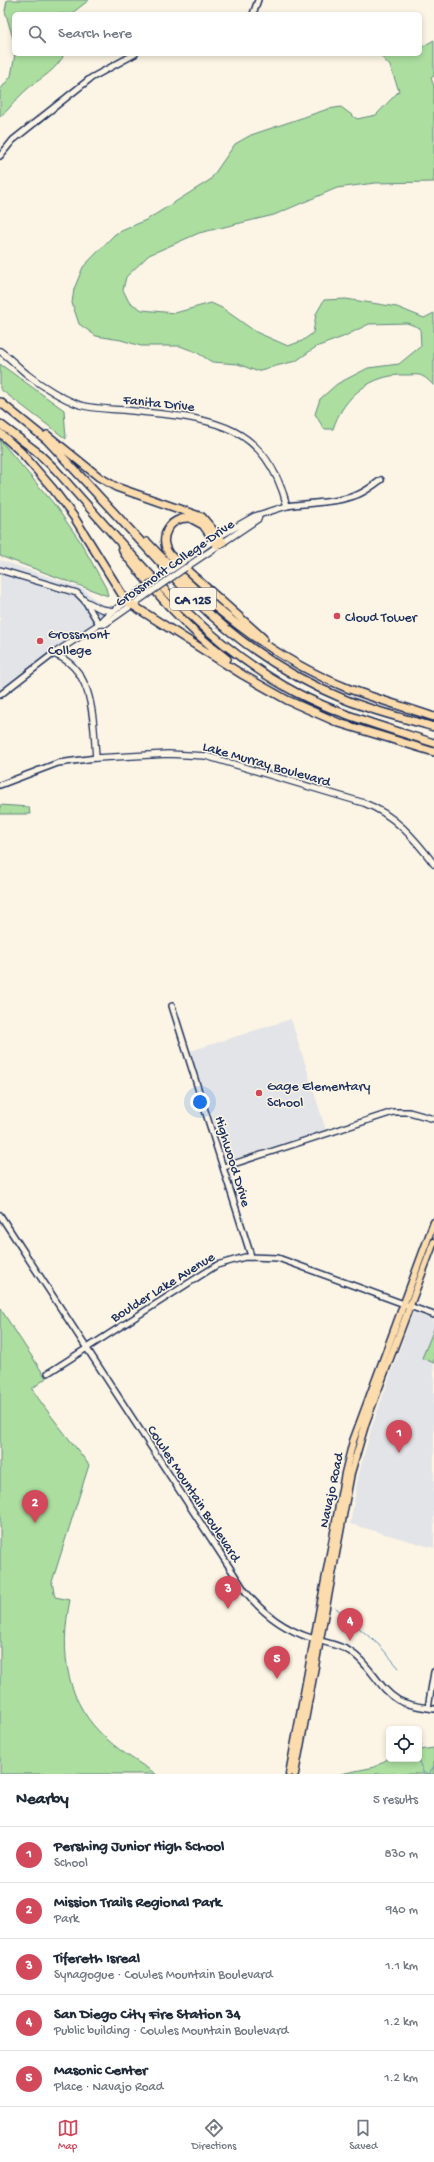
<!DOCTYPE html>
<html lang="en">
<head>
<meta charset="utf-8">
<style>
	:root { --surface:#fff; --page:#f6f6f7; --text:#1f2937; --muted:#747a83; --line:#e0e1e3; --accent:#d1495b }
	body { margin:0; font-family:"Gochi Hand",sans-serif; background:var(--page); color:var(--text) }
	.controls { position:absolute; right:12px; bottom:12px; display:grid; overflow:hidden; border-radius:6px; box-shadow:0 2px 6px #0003 }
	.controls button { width:36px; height:36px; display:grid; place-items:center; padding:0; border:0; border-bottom:1px solid var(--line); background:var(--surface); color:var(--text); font:20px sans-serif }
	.you { position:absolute; left:200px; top:1102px; width:14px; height:14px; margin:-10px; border:3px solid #fff; border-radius:50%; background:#1a73e8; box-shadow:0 0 0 6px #1a73e833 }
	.badge { display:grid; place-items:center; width:26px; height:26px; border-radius:50%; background:var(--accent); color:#fff; font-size:13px; font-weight:700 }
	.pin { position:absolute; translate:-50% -33px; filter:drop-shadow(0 1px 2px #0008) }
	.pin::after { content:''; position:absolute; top:21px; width:14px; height:12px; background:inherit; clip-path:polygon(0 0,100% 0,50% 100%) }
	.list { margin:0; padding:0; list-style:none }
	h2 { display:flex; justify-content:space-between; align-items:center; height:52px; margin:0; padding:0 16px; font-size:17px }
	h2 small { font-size:13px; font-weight:400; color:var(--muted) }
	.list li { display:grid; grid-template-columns:26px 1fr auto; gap:12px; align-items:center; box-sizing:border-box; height:56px; padding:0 16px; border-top:1px solid var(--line) }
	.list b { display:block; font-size:15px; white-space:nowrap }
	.list p { margin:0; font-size:13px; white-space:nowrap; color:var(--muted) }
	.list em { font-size:13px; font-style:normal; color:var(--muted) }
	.icon { flex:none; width:22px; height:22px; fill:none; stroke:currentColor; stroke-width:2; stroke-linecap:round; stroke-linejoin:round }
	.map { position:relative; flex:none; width:434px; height:1774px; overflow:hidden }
	.search { position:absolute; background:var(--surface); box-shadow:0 2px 6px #0003; left:12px; right:12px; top:12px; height:44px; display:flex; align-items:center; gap:10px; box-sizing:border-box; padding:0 14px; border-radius:6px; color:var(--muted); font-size:15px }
	.sheet { height:332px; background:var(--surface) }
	nav { display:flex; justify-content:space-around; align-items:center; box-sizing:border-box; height:56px; border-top:1px solid var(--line); background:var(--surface); font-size:11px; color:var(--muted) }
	nav a { display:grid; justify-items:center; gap:2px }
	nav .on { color:var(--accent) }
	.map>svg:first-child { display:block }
</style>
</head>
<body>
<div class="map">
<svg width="434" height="1774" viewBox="0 0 434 1774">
	<rect width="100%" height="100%" fill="#fcf5e5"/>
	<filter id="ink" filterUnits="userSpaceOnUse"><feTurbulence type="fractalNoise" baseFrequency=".025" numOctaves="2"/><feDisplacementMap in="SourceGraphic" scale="8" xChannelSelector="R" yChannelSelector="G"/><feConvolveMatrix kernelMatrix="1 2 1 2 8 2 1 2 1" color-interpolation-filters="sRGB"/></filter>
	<g filter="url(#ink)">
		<path fill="#e3e4e7" d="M 0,560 L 84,589 L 99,603 L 109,606 L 118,614 L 0,697 Z
			M 291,1019 L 326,1130 L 227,1161 L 190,1051 Z
			M 413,1312 L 434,1320 L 434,1548 L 350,1524 L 358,1477 L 371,1429 Z"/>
		<path fill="#abde9f" stroke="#63867e" d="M 7,0 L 89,0 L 71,14 L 14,14 L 14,42 L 5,11 Z
			M 434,40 L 434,76 L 431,78 L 434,86 L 434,182 L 375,183 L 337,188 L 274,215 L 199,233 L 149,255 L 126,277 L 123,290 L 129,302 L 142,310 L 175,313 L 211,303 L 222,308 L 256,332 L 288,346 L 302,341 L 313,333 L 316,314 L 324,300 L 346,299 L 397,307 L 424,318 L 434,313 L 434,386 C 431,383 427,378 422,376 C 419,374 411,375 407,375 C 372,373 343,397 333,429 L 324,429 L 315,414 L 320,399 L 337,384 L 368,368 L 399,364 L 421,346 L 420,328 L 407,323 L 369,324 L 343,337 L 316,347 L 296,361 L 256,371 L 238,364 L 212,362 L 196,352 L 180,346 L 141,346 L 121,340 L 96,336 L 79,324 L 72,303 L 74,289 L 83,267 L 115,234 L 148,219 L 210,180 L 235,144 L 251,135 L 328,109 L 341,107 L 357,119 L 376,115 L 399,91 L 390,66 L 379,54 L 420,54 L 420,48 Z
			M 15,54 L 62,54 L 63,57 C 50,76 39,78 24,92 C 15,100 9,110 0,117 L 0,90 L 11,76 Z
			M 0,364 L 64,410 L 66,439 L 0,389 Z
			M 0,440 L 54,504 L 80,541 L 106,588 L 108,596 L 0,556 Z
			M 0,805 L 29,807 L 30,814 L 0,814 Z
			M 0,1308 L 46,1378 L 32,1389 C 49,1415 70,1439 89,1465 L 52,1582 L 55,1597 L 70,1600 C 59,1653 66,1704 108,1740 C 122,1753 140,1763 156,1774 L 0,1774 Z
			M 434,1329 L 434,1363 L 422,1358 Z
			M 434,1748 L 434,1774 L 340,1774 L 375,1767 L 389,1758 L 419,1759 L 419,1750 Z"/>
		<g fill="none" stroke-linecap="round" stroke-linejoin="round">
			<path stroke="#6091b6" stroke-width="1" d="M 336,1608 L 380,1646 L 399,1668
				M 419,1752 L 422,1745
				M 418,1759 L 424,1774
				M 429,1774 L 434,1766"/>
			<defs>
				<path id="tertiary" d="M 253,14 L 258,0
					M 0,156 L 13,140 L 91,78 L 135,54
					M 287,506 C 309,502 332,504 354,496 C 364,493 372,486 381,480
					M 0,570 L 77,593 L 85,601 L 99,624
					M 0,695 L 53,654
					M 0,785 L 58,763 L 96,758
					M 172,1006 L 251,1256
					M 224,1167 L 393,1112 L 409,1112 L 434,1119
					M 0,1215 L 245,1591 C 263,1614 283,1629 311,1638 C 325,1643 338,1644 351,1652 C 371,1665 379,1689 398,1700 C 409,1706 422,1707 434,1709
					M 48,1373 L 217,1265 L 245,1257 L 278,1258 L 434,1315
					M 428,1708 L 434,1672"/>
				<path id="secondary" d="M 0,351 C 10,358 18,367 28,375 C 42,386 63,399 80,405 C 94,409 109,409 123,410 C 201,419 263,415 287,506 L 255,516 L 218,537 L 187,559
					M 185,568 L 258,519 L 259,516
					M 85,601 L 101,609 L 113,611
					M 99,624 L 105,624 L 145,596
					M 53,654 C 95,668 93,721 96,758 L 168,754 L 206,756 L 364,803 C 394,814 415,839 434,864
					M 53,654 L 99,624 L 104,618 L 142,590"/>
				<path id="primary" d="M 289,1774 L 345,1473 L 353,1441 L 434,1222
					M 295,1774 L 351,1473 L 366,1422 L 434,1242"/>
				<path id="motorway" d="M 0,402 L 47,440 L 193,598 C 236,641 288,676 344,699 C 372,711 404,718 434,727
					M 0,424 L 36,451 L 55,469 C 128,550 198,640 295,692 C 339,715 387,728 434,743
					M 0,433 L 21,452 L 53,489 L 74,517 L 126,601 L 243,675 L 287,700 L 339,723 L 434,752
					M 47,435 L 99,477 L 116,487 L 202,517 L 223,542
					M 147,542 C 204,602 269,657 347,688 C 376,699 405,707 434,717
					M 121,544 L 124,553 C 157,594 185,627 227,659
					M 217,545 L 203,525 L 190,518 C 169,517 157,538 170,555 L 263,638"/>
			</defs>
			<use href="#tertiary" stroke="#1b2f5e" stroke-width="8"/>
			<use href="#secondary" stroke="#1b2f5e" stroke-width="8"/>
			<use href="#primary" stroke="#1b2f5e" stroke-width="9"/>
			<use href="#motorway" stroke="#1b2f5e" stroke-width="10"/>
			<use href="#tertiary" stroke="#fcf5e5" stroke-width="5"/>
			<use href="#secondary" stroke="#fcf5e5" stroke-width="5.5"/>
			<use href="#primary" stroke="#fcdcac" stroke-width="6"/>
			<use href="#motorway" stroke="#fcdcac" stroke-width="7"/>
			<defs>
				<path id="secondary-bridge" d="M 142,590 L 187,559
					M 145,596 L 185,568"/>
			</defs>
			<use href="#secondary-bridge" stroke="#1b2f5e" stroke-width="8" stroke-linecap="butt"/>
			<use href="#secondary-bridge" stroke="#fcf5e5" stroke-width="5.5"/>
		</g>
	</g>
	<g fill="#d1495b" stroke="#fcf5e5" stroke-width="1.5">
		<circle cx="337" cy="616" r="4"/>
		<circle cx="40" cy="641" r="4"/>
		<circle cx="259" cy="1093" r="4"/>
	</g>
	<g text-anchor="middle" stroke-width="3" stroke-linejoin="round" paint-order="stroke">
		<rect fill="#fcf5e5" stroke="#5e6a86" stroke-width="1" x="170" y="588" width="46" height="22" rx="3"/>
		<g font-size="13" font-weight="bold" fill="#1b2f5e">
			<text x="193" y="604">CA 125</text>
		</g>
		<g font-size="14" fill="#1b2f5e" stroke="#fcf5e5">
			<text transform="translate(159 402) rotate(6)" y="5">Fanita Drive</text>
			<text transform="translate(174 562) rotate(-35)" y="5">Grossmont College Drive</text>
			<text transform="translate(267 763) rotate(16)" y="5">Lake Murray Boulevard</text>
			<text transform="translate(234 1161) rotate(73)" y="5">Highwood Drive</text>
			<text transform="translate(162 1286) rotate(-32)" y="5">Boulder Lake Avenue</text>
			<text transform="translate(330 1490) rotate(-78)" y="5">Navajo Road</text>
			<text transform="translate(195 1493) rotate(57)" y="5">Cowles Mountain Boulevard</text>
		</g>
		<g font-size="14" fill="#1b2f5e" stroke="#fcf5e5" text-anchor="start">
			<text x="345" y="621">Cloud Tower</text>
			<text x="48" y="638">Grossmont<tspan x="48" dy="16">College</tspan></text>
			<text x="267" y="1090">Gage Elementary<tspan x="267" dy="16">School</tspan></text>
		</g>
	</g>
</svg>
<div class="controls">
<button><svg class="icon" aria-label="locate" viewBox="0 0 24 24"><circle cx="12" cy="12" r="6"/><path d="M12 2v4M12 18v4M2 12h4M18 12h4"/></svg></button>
</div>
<div class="you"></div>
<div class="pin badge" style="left:399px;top:1453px">1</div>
<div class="pin badge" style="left:35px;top:1523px">2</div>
<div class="pin badge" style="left:228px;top:1609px">3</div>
<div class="pin badge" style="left:350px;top:1641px">4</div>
<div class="pin badge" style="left:277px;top:1679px">5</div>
<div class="search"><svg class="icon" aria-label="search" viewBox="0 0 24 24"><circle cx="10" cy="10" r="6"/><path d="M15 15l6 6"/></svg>Search here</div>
</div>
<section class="sheet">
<h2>Nearby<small>5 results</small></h2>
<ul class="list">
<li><span class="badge">1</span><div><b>Pershing Junior High School</b><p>School</p></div><em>830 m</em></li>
<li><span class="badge">2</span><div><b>Mission Trails Regional Park</b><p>Park</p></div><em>940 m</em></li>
<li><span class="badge">3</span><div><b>Tifereth Isreal</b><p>Synagogue · Cowles Mountain Boulevard</p></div><em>1.1 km</em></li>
<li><span class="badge">4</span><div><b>San Diego City Fire Station 34</b><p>Public building · Cowles Mountain Boulevard</p></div><em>1.2 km</em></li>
<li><span class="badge">5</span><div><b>Masonic Center</b><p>Place · Navajo Road</p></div><em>1.2 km</em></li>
</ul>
</section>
<nav>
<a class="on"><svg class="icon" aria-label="map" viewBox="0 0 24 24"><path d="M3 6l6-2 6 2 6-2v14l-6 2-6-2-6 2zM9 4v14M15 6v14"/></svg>Map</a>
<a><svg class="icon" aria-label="directions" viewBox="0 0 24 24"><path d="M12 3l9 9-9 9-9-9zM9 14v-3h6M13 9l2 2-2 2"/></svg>Directions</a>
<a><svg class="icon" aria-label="saved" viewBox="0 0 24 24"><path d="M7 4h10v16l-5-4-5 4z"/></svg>Saved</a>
</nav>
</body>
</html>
